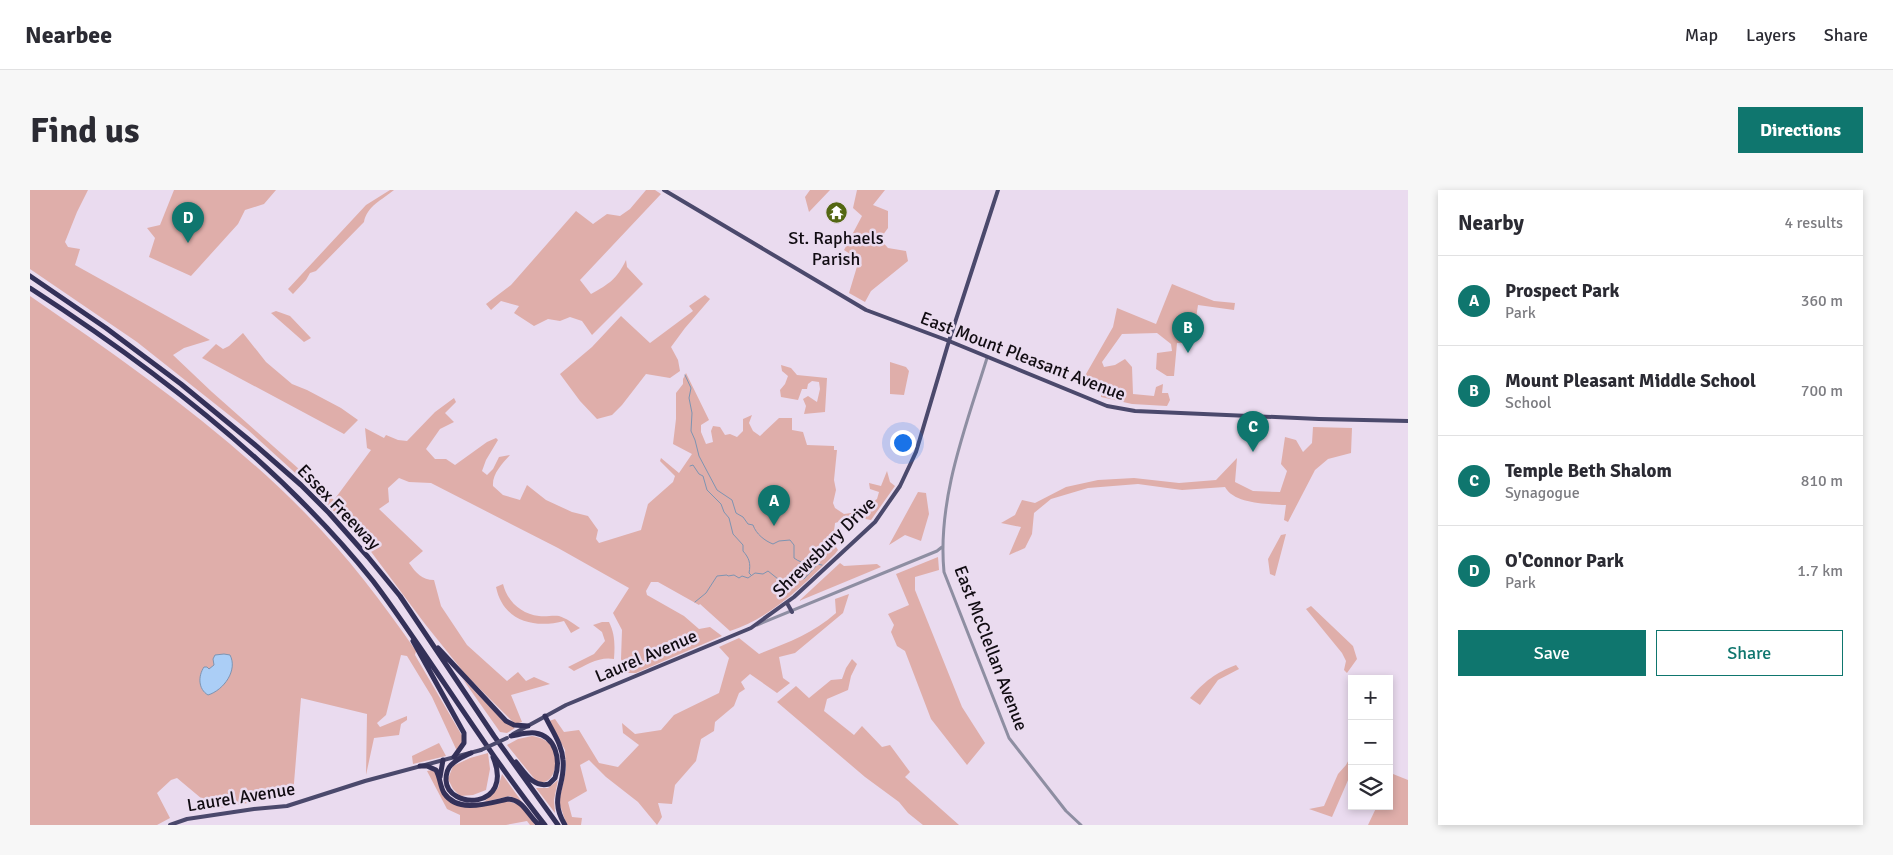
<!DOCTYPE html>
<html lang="en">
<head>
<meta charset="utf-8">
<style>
	:root { --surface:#fff; --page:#f7f7f7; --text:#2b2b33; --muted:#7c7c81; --line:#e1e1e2; --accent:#0f766e }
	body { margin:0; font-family:Signika,sans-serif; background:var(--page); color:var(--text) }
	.controls { position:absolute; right:15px; bottom:15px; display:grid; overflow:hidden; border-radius:0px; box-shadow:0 2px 8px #0003 }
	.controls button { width:45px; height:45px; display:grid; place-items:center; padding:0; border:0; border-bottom:1px solid var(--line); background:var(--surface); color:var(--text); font:25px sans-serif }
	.you { position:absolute; left:872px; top:252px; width:18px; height:18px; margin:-12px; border:4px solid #fff; border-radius:50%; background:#1a73e8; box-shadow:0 0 0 8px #1a73e833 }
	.badge { display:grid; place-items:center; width:32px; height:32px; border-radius:50%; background:var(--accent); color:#fff; font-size:16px; font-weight:700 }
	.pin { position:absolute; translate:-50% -41px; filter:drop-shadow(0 1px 2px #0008) }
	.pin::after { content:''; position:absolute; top:26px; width:18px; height:15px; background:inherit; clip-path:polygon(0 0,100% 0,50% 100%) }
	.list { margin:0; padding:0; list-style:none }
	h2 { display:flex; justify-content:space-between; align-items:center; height:65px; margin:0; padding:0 20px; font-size:21px }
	h2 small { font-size:16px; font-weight:400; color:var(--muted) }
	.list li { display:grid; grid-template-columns:32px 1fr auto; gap:15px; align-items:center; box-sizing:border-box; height:90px; padding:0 20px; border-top:1px solid var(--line) }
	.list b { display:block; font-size:19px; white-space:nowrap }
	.list p { margin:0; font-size:16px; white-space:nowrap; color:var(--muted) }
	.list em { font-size:16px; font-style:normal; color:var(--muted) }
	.actions { display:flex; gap:10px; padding:15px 20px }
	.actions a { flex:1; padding:11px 0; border:1px solid var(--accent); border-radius:0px; text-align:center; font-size:18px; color:var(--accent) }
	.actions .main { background:var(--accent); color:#fff }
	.icon { flex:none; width:28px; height:28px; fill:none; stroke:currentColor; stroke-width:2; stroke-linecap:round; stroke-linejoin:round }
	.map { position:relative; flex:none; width:1378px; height:635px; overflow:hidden; border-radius:0px }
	header { display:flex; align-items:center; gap:30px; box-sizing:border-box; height:70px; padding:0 25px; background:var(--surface); border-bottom:1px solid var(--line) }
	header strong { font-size:24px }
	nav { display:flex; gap:28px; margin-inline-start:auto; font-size:18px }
	.intro { display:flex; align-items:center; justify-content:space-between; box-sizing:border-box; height:120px; padding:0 30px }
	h1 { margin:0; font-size:35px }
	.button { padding:12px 22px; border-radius:0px; background:var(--accent); color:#fff; font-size:18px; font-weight:700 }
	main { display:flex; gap:30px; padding:0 30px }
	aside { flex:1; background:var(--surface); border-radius:0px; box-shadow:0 2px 8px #0003 }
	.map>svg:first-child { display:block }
</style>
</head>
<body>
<header>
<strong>Nearbee</strong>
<nav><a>Map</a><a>Layers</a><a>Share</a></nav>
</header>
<div class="intro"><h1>Find us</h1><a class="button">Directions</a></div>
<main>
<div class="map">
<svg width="1378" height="635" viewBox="0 0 1378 635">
	<rect width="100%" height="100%" fill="#eadbef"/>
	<path fill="#dfaeaa" d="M 0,0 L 58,0 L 47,22 L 35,52 L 38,57 L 50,59 L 45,75 L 180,150 L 154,158 L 143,165 L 182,202 L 304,310 L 341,260 L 337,258 L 335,238 L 354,248 L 356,245 L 368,250 L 377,251 L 405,222 L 424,208 L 426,212 L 415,223 L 424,232 L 410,239 L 396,259 L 405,269 L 416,269 L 425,275 L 457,252 L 466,248 L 468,250 L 456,270 L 452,281 L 457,285 L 463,279 L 469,267 L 480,265 C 472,274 462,284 463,296 L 473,305 L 490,310 L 497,295 L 516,310 L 542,322 L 558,326 L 568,340 L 566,349 L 569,353 L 611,340 L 618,314 L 643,292 L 645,286 L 630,271 L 631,268 L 649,283 L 662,264 L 643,254 L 646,229 L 646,203 L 653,194 L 653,189 L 656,183 L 679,230 L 671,235 L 671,242 L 676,254 L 683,252 L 681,241 L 683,236 L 690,237 L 695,245 L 700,244 L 707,247 L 713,241 L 713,229 L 722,225 L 719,233 L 723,241 L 730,246 L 749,228 L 762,228 L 762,240 L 773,242 L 777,255 L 804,256 L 804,260 L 807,260 L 804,290 L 806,300 L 803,313 L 805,318 L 814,324 L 835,321 L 840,314 L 847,309 L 849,302 L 840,299 L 839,293 L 851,296 L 857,281 L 860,292 L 865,296 L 841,330 L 824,327 L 805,333 C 804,347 799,347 808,360 L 805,364 C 773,395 743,427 700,441 L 670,414 L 669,415 L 628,392 L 621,392 L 616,401 L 617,405 L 654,426 L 669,439 L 680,437 L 692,446 L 606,483 L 595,483 L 591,469 L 592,440 L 583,423 L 599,398 L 528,358 L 401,293 L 379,292 L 369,288 L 358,298 L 359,312 L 349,319 L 393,361 L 379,373 C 386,383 392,390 404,390 L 411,416 L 437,455 L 477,491 L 488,482 L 496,491 L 504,487 L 520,494 L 481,505 L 492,532 L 485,534 L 436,485 L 395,434 L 339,359 L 284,300 L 218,240 L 107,152 L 0,79 Z
		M 144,0 L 246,0 L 234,14 L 215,20 L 208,34 L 161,86 L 119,67 L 125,48 L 117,38 L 130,35 Z
		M 360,0 L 364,0 C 352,10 337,16 334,32 L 286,81 L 280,83 L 276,90 L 263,104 L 258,99 L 336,15 Z
		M 616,0 L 625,0 L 631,4 L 550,90 L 561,104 C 579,94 587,89 596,70 L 597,77 L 613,94 L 562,145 L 552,131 L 540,127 L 530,131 L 518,129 L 504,136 L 484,123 L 489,116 L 471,111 L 461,120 L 456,114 L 481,95 L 546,21 L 563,34 L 577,24 L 590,26 L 600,19 Z
		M 780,0 L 800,0 L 779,22 L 775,7 Z
		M 827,0 L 855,0 L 843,15 L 858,21 L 858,38 L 850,49 L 858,58 L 876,61 L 878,71 L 841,101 L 835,112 L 819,103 L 829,70 L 814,60 L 832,26 L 823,18 Z
		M 1142,94 L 1184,111 L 1205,113 L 1204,120 L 1168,115 L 1166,128 L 1156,127 L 1154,153 L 1147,153 L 1144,186 L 1137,186 L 1126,179 L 1127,163 L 1142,161 L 1141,154 L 1127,143 L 1092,144 L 1072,172 L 1074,177 L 1085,175 L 1095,169 L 1102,177 L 1103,204 L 1124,206 L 1126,197 L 1133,194 L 1132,203 L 1138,203 L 1140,210 L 1137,216 L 1102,214 L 1071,207 L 1071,204 L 1052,191 L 1083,137 L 1087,118 L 1126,134 Z
		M 675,105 L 680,109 L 655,138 L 641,157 L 648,170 L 650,181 L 640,188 L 616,184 L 592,215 L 582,225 L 567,229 L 550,211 L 530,184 L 562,157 L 591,126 L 620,153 L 663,121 L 659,116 Z
		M 0,106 C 96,172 195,241 277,325 C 318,367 353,413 386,461 L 385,465 L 434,549 L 429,559 L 426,559 L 402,507 L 377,466 L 371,465 L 356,525 L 347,533 L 350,537 L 377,526 L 377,530 L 371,534 L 369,545 L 344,548 L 336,585 L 337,524 L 271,508 L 263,605 L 184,619 L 147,588 L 141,590 L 127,603 L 140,628 L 127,635 L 0,635 Z
		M 246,121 L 260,126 L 281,148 L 274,152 L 241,123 Z
		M 213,143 L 236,172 L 262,194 L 277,200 L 311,218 L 328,230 L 314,244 L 172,168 L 186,154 L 193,159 L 199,156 Z
		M 860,172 L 876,177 L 879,181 L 874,205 L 860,204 Z
		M 751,175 L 761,178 L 767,185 L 797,188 L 795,222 L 774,224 L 776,216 L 773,209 L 778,206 L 787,212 L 790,199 L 789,192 L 782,191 L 778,194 L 777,199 L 772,199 L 768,210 L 751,207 L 750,200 L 755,194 L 758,186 L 752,181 Z
		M 1283,237 L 1322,238 L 1321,263 L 1298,269 L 1285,280 L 1258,332 L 1254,330 L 1256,315 C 1238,314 1204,314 1195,297 L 1152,300 L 1108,294 L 1058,298 L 1021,309 L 1004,323 L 1002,344 L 995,358 L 979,365 L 991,337 L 971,333 L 985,325 L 992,310 L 1005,313 L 1036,297 L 1068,290 L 1104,288 L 1149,293 L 1186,290 L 1207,268 L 1205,292 L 1223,301 L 1250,302 L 1257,281 L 1251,274 L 1255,247 L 1266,250 L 1273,262 L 1282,253 Z
		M 888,302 L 896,303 L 899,324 L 891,351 L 875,345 L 859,355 Z
		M 1256,344 L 1245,386 L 1240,384 L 1238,369 L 1251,345 Z
		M 908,367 L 909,380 L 885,387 L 885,400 L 932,517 L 955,553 L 937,575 L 901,529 L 875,461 L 867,456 L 861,442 L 864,435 L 858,424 L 879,415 L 866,384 Z
		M 810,373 L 814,376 L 847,374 L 851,377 L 769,411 Z
		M 473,394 C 477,411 491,424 509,426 C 516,427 523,425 529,426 C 536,428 544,434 550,438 L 541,443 L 534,431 C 504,439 473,431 466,397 Z
		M 819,404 L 813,423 L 765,463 L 749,467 L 753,488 L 760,493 L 747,503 L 720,484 L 711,492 L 715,499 L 709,503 L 704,516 L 685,532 L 684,541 L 671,549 L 666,571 L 645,595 L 642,614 L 628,613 L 632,627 L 627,635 L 608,612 L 576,587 L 559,570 L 550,575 L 557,601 L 538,612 L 542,627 L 552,628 L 551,635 L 538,635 L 536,633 L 529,612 L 536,580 L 535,560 L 519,531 L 525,529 L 534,542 L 549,540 L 569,573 L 588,577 L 609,555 L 593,543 L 592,533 L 605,544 L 631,540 L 644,525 L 689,503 L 699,468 L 689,457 L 709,448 L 729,464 C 757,453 784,443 806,423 L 805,409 Z
		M 1281,416 L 1323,456 L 1327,469 L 1317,483 L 1314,480 L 1316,471 L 1312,463 L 1276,419 Z
		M 572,432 L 579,432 C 585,444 585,455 584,469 C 570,466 556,475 544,481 L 538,477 L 564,464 L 575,451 L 572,442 L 563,435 Z
		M 822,469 L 827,474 L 821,486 L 818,500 L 797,509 L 794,521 L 824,545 L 832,536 L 852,557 L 860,555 L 880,582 L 875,587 L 929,635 L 893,635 L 878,623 L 869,612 L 835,587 L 747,512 L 766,496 L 779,508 L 801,490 L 812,489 L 816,478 Z
		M 1206,475 L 1209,479 L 1188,490 L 1170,515 L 1160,508 C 1175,491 1185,483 1206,475 Z
		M 432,488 L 474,532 L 485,538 L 477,543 L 470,542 Z
		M 502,546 C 509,547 518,550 522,557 C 529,570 526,596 507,592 L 477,555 L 488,549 Z
		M 409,553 L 416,566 L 383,574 L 382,566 Z
		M 458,563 L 460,579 L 456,600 L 443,605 L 430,606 L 423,599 L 418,589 L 423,576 L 440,568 Z
		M 1322,564 L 1322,581 L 1302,627 L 1279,619 L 1294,616 L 1308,584 L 1316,575 Z
		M 402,580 L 405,581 L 414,605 L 428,616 L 477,611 L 490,615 L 505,635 L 500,635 L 497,631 L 476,635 L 430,635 L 430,625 L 417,619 L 397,581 Z
		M 472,584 L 492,612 L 480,606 L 454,612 L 468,598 Z
		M 1363,584 L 1378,590 L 1378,635 L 1338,635 L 1347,616 L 1359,616 L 1359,591 Z
		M 528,590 L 524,610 L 525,623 L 506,598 L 518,598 Z"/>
	<path fill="#abcef6" stroke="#7d94b2" d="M 194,464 L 200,465 C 208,480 194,500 178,505 C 168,499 168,486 174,477 L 177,477 L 179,479 L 184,475 L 183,469 L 185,465 Z"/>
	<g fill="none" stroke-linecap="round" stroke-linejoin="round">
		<path stroke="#7d94b2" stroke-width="1" d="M 655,185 L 661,198 L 659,208 L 662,223 L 661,241 L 665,250 L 669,266 L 687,300 L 702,310 L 706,323 L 713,327 L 718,334 L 723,335 C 726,344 735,351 743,354 L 749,351 L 760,350 L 764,355 L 764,368 C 773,375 782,373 792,375
			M 660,276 L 663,275 L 669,284 L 673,286 L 677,300 L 691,314 L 694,322 L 699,328 L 703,344 L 713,355 L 713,361 C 719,368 721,373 719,383 L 721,385
			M 754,390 L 764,389 L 767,386 L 774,389 L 787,375
			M 665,412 L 676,403 L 687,386 L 697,385 L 698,386 L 704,385 L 709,388 L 712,386 L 718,388 L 725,383 L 733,384 L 738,381 L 748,389"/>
		<path stroke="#8e8ea2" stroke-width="3" d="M 957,168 C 936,236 907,309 914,382 L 979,548 L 1036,621 L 1051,635
			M 727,435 L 907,361 L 912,357"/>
		<path stroke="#4b496c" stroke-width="4" d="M 634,0 L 836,120 L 919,151 L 1077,216 L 1105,221 L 1289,229 L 1378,231
			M 757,413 L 762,422
			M 483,544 L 536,515 L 721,438 L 764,407 L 845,332 L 870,296 L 886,262 L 919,151 L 968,0
			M 140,635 L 157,629 L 224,619 L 257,616 L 335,591 L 451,560"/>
		<path stroke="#343159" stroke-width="5" d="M 0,86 L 76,138 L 151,194 L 224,254 L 271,295 L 299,323 L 338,367 L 370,406 L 464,546 L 528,635
			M 0,98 C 124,178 251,276 343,391 C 359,412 374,434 389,456 C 430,516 470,578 515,635
			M 383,451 L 434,543 L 434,553 L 424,567
			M 408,458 L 476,531 L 484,535 L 498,536
			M 515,526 C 522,541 532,554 533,570 C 536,596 518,607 535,635
			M 481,546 C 488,545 497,542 505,543 C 526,546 531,570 525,588 L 519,594 C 503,598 495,583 486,572
			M 441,563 C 434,566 426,570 421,575 C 417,579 416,584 416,590 C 417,620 485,620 463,567
			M 390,576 L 397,576 L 406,580 C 410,587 410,596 414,603 C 428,624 459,613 478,609 C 494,610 498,626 509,635
			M 410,587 L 413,570"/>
		<path stroke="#4b496c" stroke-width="4" d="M 451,560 L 477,548"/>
	</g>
	<defs>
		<symbol id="temple-disc" viewBox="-11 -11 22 22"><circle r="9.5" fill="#546713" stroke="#eadbef"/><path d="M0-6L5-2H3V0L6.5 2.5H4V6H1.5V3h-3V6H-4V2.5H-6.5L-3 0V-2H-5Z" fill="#fff"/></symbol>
	</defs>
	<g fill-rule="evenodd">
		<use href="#temple-disc" x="794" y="10" width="25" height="25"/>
	</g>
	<g text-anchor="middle" stroke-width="5" stroke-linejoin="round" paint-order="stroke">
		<g font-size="18" fill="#110c12" stroke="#eadbef">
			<text x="806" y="54">St. Raphaels<tspan x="806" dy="21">Parish</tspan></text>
		</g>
		<g font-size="18" fill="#110c12" stroke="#eadbef">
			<text transform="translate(993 166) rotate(21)" y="6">East Mount Pleasant Avenue</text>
			<text transform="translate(309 317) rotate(46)" y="6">Essex Freeway</text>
			<text transform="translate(794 357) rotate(-44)" y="6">Shrewsbury Drive</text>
			<text transform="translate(961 458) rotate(69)" y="6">East McClellan Avenue</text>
			<text transform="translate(616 466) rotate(-23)" y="6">Laurel Avenue</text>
			<text transform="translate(211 607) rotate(-9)" y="6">Laurel Avenue</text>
		</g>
	</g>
</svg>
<div class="controls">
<button>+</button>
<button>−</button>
<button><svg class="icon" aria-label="layers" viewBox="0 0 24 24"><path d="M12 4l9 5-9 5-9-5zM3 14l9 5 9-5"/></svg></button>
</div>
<div class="you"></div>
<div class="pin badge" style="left:744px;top:336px">A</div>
<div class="pin badge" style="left:1158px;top:163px">B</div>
<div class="pin badge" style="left:1223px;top:262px">C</div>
<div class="pin badge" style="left:158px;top:53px">D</div>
</div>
<aside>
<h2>Nearby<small>4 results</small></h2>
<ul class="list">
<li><span class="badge">A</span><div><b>Prospect Park</b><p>Park</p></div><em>360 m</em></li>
<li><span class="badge">B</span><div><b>Mount Pleasant Middle School</b><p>School</p></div><em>700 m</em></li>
<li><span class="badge">C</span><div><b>Temple Beth Shalom</b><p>Synagogue</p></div><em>810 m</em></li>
<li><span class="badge">D</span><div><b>O'Connor Park</b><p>Park</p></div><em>1.7 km</em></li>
</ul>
<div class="actions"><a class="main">Save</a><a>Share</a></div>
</aside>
</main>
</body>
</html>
